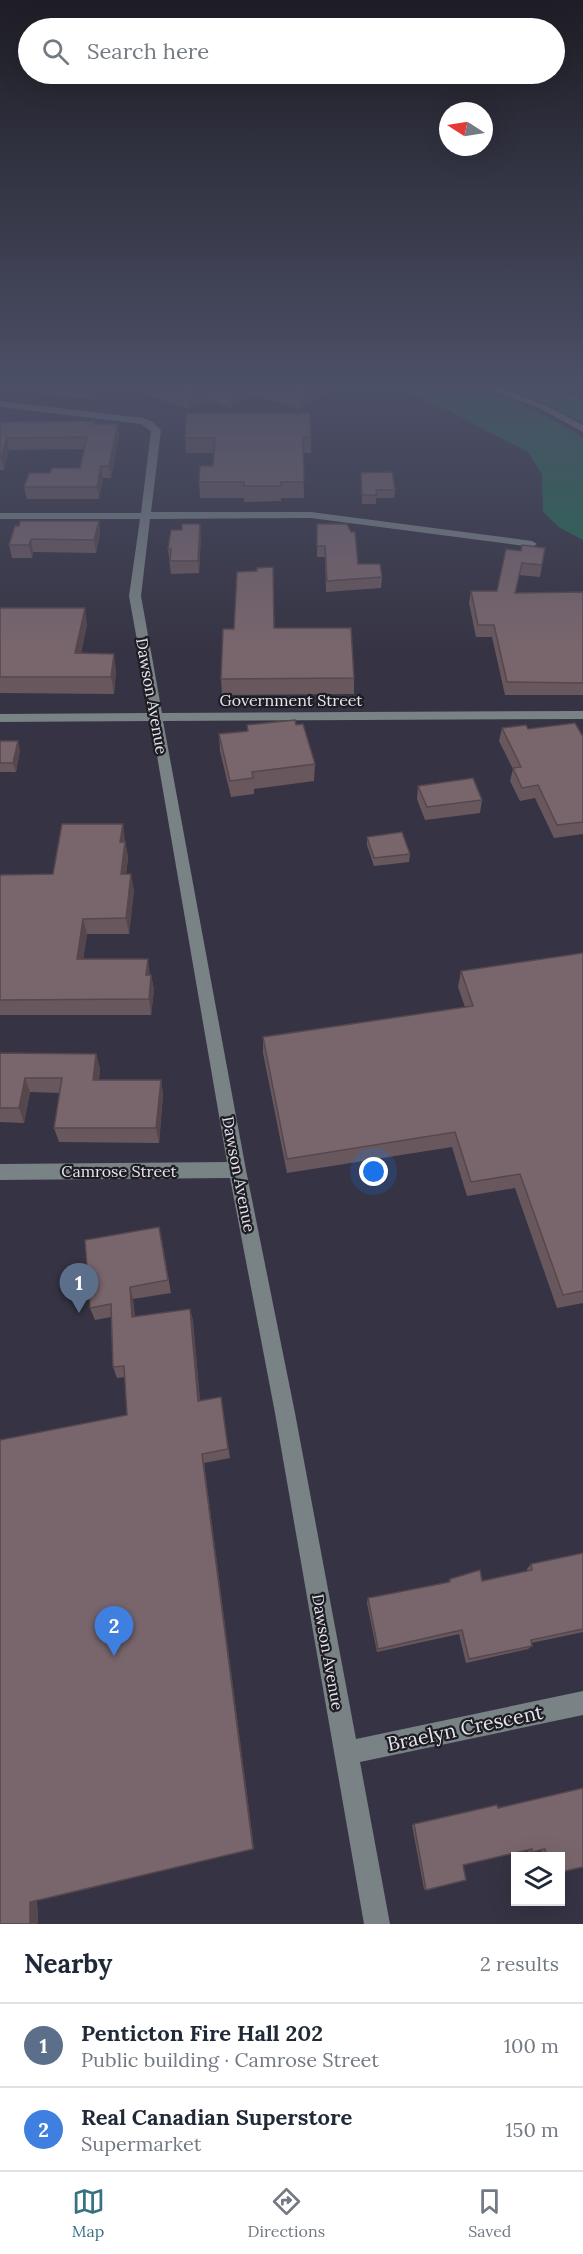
<!DOCTYPE html>
<html lang="en">
<head>
<meta charset="utf-8">
<style>
	:root { --surface:#fff; --page:#f2f2f3; --text:#1f2937; --muted:#747a83; --line:#e0e1e3; --accent:#377182 }
	body { margin:0; font-family:Lora,serif; background:var(--page); color:var(--text) }
	.controls { position:absolute; right:18px; bottom:18px; display:grid; overflow:hidden; border-radius:0px; box-shadow:0 6px 24px #0002 }
	.controls button { width:54px; height:54px; display:grid; place-items:center; padding:0; border:0; border-bottom:2px solid var(--line); background:var(--surface); color:var(--text); font:30px sans-serif }
	.compass { position:absolute; left:439px; top:102px; width:54px; height:54px; border-radius:50%; background:var(--surface); box-shadow:0 6px 24px #0002; rotate:282deg }
	.you { position:absolute; left:374px; top:1172px; width:21px; height:21px; margin:-15px; border:4px solid #fff; border-radius:50%; background:#1a73e8; box-shadow:0 0 0 9px #1a73e833 }
	.badge { display:grid; place-items:center; width:39px; height:39px; border-radius:50%; background:var(--accent); color:#fff; font-size:20px; font-weight:700 }
	.pin { position:absolute; translate:-50% -50px; filter:drop-shadow(0 2px 3px #0008) }
	.pin::after { content:''; position:absolute; top:32px; width:21px; height:18px; background:inherit; clip-path:polygon(0 0,100% 0,50% 100%) }
	.list { margin:0; padding:0; list-style:none }
	h2 { display:flex; justify-content:space-between; align-items:center; height:78px; margin:0; padding:0 24px; font-size:26px }
	h2 small { font-size:20px; font-weight:400; color:var(--muted) }
	.list li { display:grid; grid-template-columns:39px 1fr auto; gap:18px; align-items:center; box-sizing:border-box; height:84px; padding:0 24px; border-top:2px solid var(--line) }
	.list b { display:block; font-size:22px; white-space:nowrap }
	.list p { margin:0; font-size:20px; white-space:nowrap; color:var(--muted) }
	.list em { font-size:20px; font-style:normal; color:var(--muted) }
	.icon { flex:none; width:33px; height:33px; fill:none; stroke:currentColor; stroke-width:2; stroke-linecap:round; stroke-linejoin:round }
	.map { position:relative; flex:none; width:583px; height:1924px; overflow:hidden }
	.search { position:absolute; background:var(--surface); box-shadow:0 6px 24px #0002; left:18px; right:18px; top:18px; height:66px; display:flex; align-items:center; gap:15px; box-sizing:border-box; padding:0 21px; border-radius:33px; color:var(--muted); font-size:22px }
	.sheet { height:246px; background:var(--surface) }
	nav { display:flex; justify-content:space-around; align-items:center; box-sizing:border-box; height:84px; border-top:2px solid var(--line); background:var(--surface); font-size:16px; color:var(--muted) }
	nav a { display:grid; justify-items:center; gap:3px }
	nav .on { color:var(--accent) }
	.map>svg:first-child { display:block }
</style>
</head>
<body>
<div class="map">
<svg width="583" height="1924" viewBox="0 0 583 1924">
	<rect width="100%" height="100%" fill="#363444"/>
	<path fill="#236a50" d="M 385,383 C 407,383 434,379 455,383 C 501,393 544,412 583,438 L 583,540 L 560,528 L 543,512 L 542,475 L 528,452 L 427,400 Z
		M 485,383 L 549,383 L 583,401 L 583,423 L 534,398 Z"/>
	<g fill="none" stroke-linecap="round" stroke-linejoin="round">
		<path fill="#798285" fill-rule="evenodd" d="M 468,383 C 504,383 552,408 583,425 L 583,432 L 539,408 Z
			M 0,401 L 143,418 L 153,422 L 161,430 L 151,512 L 311,512 L 532,541 L 537,544 L 532,547 L 311,518 L 150,519 L 141,596 L 162,713 L 583,711 L 583,719 L 163,721 L 246,1170 L 295,1413 L 356,1739 L 583,1691 L 583,1715 L 360,1762 L 390,1924 L 364,1924 L 275,1413 L 230,1178 L 0,1180 L 0,1164 L 227,1162 L 151,721 L 0,722 L 0,714 L 150,713 L 129,596 L 140,519 L 0,519 L 0,513 L 141,513 L 151,431 L 141,424 L 0,407 Z"/>
	</g>
	<path fill="#68585e" d="M 13,383 L 137,383 L 133,389 L 130,388 L 128,391 L 101,388 L 93,399 L 14,390 Z
		M 138,383 L 342,383 L 299,410 L 253,394 L 231,408 L 207,399 L 189,409 L 139,391 Z
		M 0,422 L 118,424 L 119,436 L 111,478 L 103,478 L 99,499 L 27,499 L 24,487 L 50,473 L 80,468 L 85,449 L 9,450 L 4,470 L 0,470 Z
		M 311,437 L 311,453 L 303,453 L 304,498 L 281,498 L 281,501 L 244,502 L 244,498 L 200,498 L 199,482 L 213,466 L 214,453 L 186,453 L 185,438 Z
		M 361,473 L 395,490 L 394,498 L 376,498 L 376,504 L 362,504 Z
		M 99,521 L 100,534 L 96,553 L 33,552 L 32,558 L 12,558 L 9,545 Z
		M 317,524 L 358,564 L 382,577 L 381,588 L 326,592 L 325,557 L 317,557 Z
		M 201,536 L 199,573 L 171,574 L 168,549 Z
		M 545,548 L 540,577 L 519,575 L 516,593 L 583,592 L 583,695 L 505,695 L 492,637 L 476,637 L 469,603 L 471,591 L 497,591 L 521,551 Z
		M 0,608 L 87,624 L 81,653 L 116,670 L 114,694 L 0,693 Z
		M 274,628 L 354,678 L 354,694 L 222,695 L 221,679 Z
		M 247,725 L 296,725 L 315,764 L 314,781 L 254,789 L 254,794 L 231,797 L 220,751 L 219,734 L 247,731 Z
		M 502,728 L 528,729 L 583,737 L 583,834 L 554,838 L 535,798 L 520,801 L 510,781 L 513,769 L 499,741 Z
		M 0,741 L 20,750 L 16,772 L 0,772 Z
		M 418,786 L 482,800 L 480,813 L 425,820 L 417,799 Z
		M 367,837 L 410,854 L 409,862 L 374,866 L 367,845 Z
		M 125,840 L 128,858 L 126,874 L 134,890 L 129,934 L 87,934 L 83,959 L 151,975 L 154,990 L 151,1015 L 0,1015 L 0,875 L 53,874 Z
		M 583,953 L 583,1303 L 557,1308 L 515,1188 L 467,1196 L 452,1147 L 287,1173 L 263,1053 L 263,1037 L 465,1007 L 458,987 L 461,971 Z
		M 0,1053 L 96,1054 L 100,1069 L 99,1080 L 161,1080 L 163,1095 L 159,1143 L 59,1142 L 54,1128 L 60,1093 L 30,1092 L 24,1123 L 0,1122 Z
		M 162,1240 L 171,1293 L 133,1299 L 135,1317 L 190,1309 L 193,1321 L 200,1401 L 221,1397 L 230,1458 L 204,1463 L 254,1849 L 37,1901 L 38,1923 L 34,1924 L 0,1924 L 127,1415 L 125,1377 L 117,1378 L 113,1367 L 111,1317 L 95,1320 L 90,1308 Z
		M 583,1553 L 583,1632 L 531,1643 L 532,1646 L 528,1649 L 466,1663 L 459,1634 L 377,1652 L 367,1603 L 368,1598 L 448,1582 L 450,1579 L 482,1581 L 527,1572 L 527,1569 L 531,1564 Z
		M 497,1805 L 498,1808 L 561,1857 L 543,1857 L 541,1850 L 528,1852 L 528,1850 L 463,1865 L 426,1890 L 424,1889 L 412,1825 Z"/>
	<path fill="#55474c" d="M 92,383 L 101,383 L 101,388 L 93,399 Z
		M 127,383 L 130,383 L 130,388 L 128,391 Z
		M 132,383 L 137,383 L 133,389 Z
		M 246,383 L 253,383 L 253,394 L 231,408 L 230,392 Z
		M 318,383 L 342,383 L 299,410 L 299,395 Z
		M 206,384 L 207,399 L 189,409 L 188,394 Z
		M 118,424 L 119,436 L 111,478 L 109,466 Z
		M 7,438 L 9,450 L 4,470 L 1,458 Z
		M 101,466 L 103,478 L 99,499 L 97,487 Z
		M 99,521 L 100,534 L 96,553 L 94,540 Z
		M 200,524 L 201,536 L 199,573 L 198,561 Z
		M 31,539 L 33,552 L 32,558 L 29,545 Z
		M 85,608 L 87,624 L 78,670 L 75,653 Z
		M 114,654 L 116,670 L 114,694 L 111,677 Z
		M 18,741 L 20,750 L 16,772 L 13,763 Z
		M 123,824 L 125,840 L 123,858 L 120,842 Z
		M 125,842 L 128,858 L 124,890 L 121,874 Z
		M 131,874 L 134,890 L 129,934 L 126,918 Z
		M 83,919 L 87,934 L 81,975 L 77,959 Z
		M 148,959 L 150,975 L 146,975 Z
		M 151,975 L 154,990 L 151,1015 L 149,999 Z
		M 96,1054 L 100,1069 L 97,1094 L 93,1080 Z
		M 25,1078 L 30,1092 L 24,1123 L 19,1108 Z
		M 161,1080 L 163,1095 L 159,1143 L 156,1128 Z
		M 130,1287 L 133,1299 L 136,1329 L 132,1317 Z
		M 190,1309 L 193,1321 L 201,1412 L 198,1401 Z
		M 202,1454 L 204,1463 L 254,1849 L 253,1849 Z
		M 37,1901 L 38,1923 L 30,1924 L 30,1902 Z"/>
	<path fill="#79666d" stroke="#55474c" stroke-width="1.5" d="M 157,383 L 246,383 L 230,392 L 206,384 L 188,394 Z
		M 265,383 L 318,383 L 299,395 Z
		M 187,413 L 310,413 L 311,437 L 303,437 L 304,482 L 281,482 L 281,486 L 244,486 L 244,482 L 199,482 L 200,466 L 213,466 L 215,438 L 185,438 Z
		M 95,421 L 94,424 L 118,424 L 109,466 L 101,466 L 97,487 L 24,487 L 29,473 L 50,473 L 52,468 L 80,468 L 87,437 L 7,438 L 1,458 L 0,458 L 0,422 Z
		M 392,472 L 395,490 L 376,490 L 377,495 L 362,495 L 361,473 Z
		M 20,521 L 99,521 L 94,540 L 31,539 L 29,545 L 9,545 L 15,526 L 19,526 Z
		M 182,524 L 200,524 L 198,561 L 170,561 L 171,549 L 168,549 L 171,530 L 182,530 Z
		M 317,524 L 347,524 L 351,532 L 355,532 L 358,564 L 380,564 L 382,577 L 327,581 L 325,546 L 317,546 Z
		M 522,545 L 545,548 L 542,565 L 522,563 L 515,593 L 583,592 L 583,683 L 507,682 L 494,625 L 478,625 L 471,591 L 497,591 L 506,549 L 521,551 Z
		M 273,567 L 274,628 L 351,628 L 354,678 L 221,679 L 223,629 L 234,629 L 237,572 L 257,571 L 257,568 Z
		M 0,608 L 85,608 L 75,653 L 114,654 L 111,677 L 0,677 Z
		M 295,720 L 296,725 L 303,724 L 315,764 L 252,772 L 253,778 L 230,781 L 219,734 L 248,731 L 247,725 Z
		M 575,723 L 583,737 L 583,822 L 557,825 L 538,785 L 522,788 L 513,768 L 521,767 L 502,728 L 526,725 L 528,729 Z
		M 0,741 L 18,741 L 13,763 L 0,763 Z
		M 473,778 L 482,800 L 427,807 L 418,786 Z
		M 62,824 L 123,824 L 120,842 L 125,842 L 121,874 L 131,874 L 126,918 L 83,919 L 77,959 L 148,959 L 146,975 L 151,975 L 149,999 L 0,1000 L 0,875 L 53,874 Z
		M 402,832 L 410,854 L 374,858 L 367,837 Z
		M 583,953 L 583,1291 L 563,1295 L 520,1174 L 471,1182 L 455,1132 L 287,1159 L 263,1037 L 473,1006 L 461,971 Z
		M 0,1053 L 96,1054 L 93,1080 L 161,1080 L 156,1128 L 54,1128 L 62,1078 L 25,1078 L 19,1108 L 0,1108 Z
		M 159,1227 L 168,1280 L 130,1287 L 132,1317 L 190,1309 L 198,1401 L 221,1397 L 228,1449 L 202,1454 L 253,1849 L 30,1902 L 30,1924 L 0,1924 L 0,1440 L 127,1415 L 124,1366 L 113,1367 L 111,1304 L 90,1308 L 85,1240 Z
		M 583,1553 L 583,1629 L 531,1640 L 532,1646 L 469,1659 L 462,1630 L 378,1649 L 368,1598 L 450,1582 L 450,1579 L 480,1570 L 482,1581 L 532,1570 L 531,1564 Z
		M 583,1788 L 583,1867 L 561,1872 L 561,1857 L 547,1857 L 545,1849 L 532,1852 L 532,1849 L 463,1865 L 466,1880 L 426,1890 L 414,1824 L 497,1805 L 498,1808 Z"/>
	<linearGradient id="sky" x2="0" y2="1"><stop stop-color="#1e1d25"/><stop offset="0.59" stop-color="#4c5067"/><stop offset="1" stop-color="#4c5067" stop-opacity="0"/></linearGradient>
	<rect width="583" height="652" fill="url(#sky)"/>
	<g text-anchor="middle" stroke-width="4.5" stroke-linejoin="round" paint-order="stroke">
		<g font-size="16" fill="#e5e4ee" stroke="#1e1d24">
			<text transform="translate(152 696) rotate(80)" y="6">Dawson Avenue</text>
			<text x="291" y="706">Government Street</text>
			<text x="119" y="1177">Camrose Street</text>
			<text transform="translate(239 1174) rotate(79)" y="6">Dawson Avenue</text>
			<text transform="translate(328 1652) rotate(80)" y="6">Dawson Avenue</text>
		</g>
		<g font-size="20" fill="#e5e4ee" stroke="#1e1d24">
			<text transform="translate(465 1728) rotate(-12)" y="7">Braelyn Crescent</text>
		</g>
	</g>
</svg>
<div class="controls">
<button><svg class="icon" aria-label="layers" viewBox="0 0 24 24"><path d="M12 4l9 5-9 5-9-5zM3 14l9 5 9-5"/></svg></button>
</div>
<svg class="compass" viewBox="-18 -18 36 36"><path d="M0-13l5 13h-10z" fill="#e53935"/><path d="M0 13l5-13h-10z" fill="#747a83"/></svg>
<div class="you"></div>
<div class="pin badge" style="left:79px;top:1313px;background:#5c6f8a">1</div>
<div class="pin badge" style="left:114px;top:1656px;background:#3f7fe0">2</div>
<div class="search"><svg class="icon" aria-label="search" viewBox="0 0 24 24"><circle cx="10" cy="10" r="6"/><path d="M15 15l6 6"/></svg>Search here</div>
</div>
<section class="sheet">
<h2>Nearby<small>2 results</small></h2>
<ul class="list">
<li><span class="badge" style="background:#5c6f8a">1</span><div><b>Penticton Fire Hall 202</b><p>Public building · Camrose Street</p></div><em>100 m</em></li>
<li><span class="badge" style="background:#3f7fe0">2</span><div><b>Real Canadian Superstore</b><p>Supermarket</p></div><em>150 m</em></li>
</ul>
</section>
<nav>
<a class="on"><svg class="icon" aria-label="map" viewBox="0 0 24 24"><path d="M3 6l6-2 6 2 6-2v14l-6 2-6-2-6 2zM9 4v14M15 6v14"/></svg>Map</a>
<a><svg class="icon" aria-label="directions" viewBox="0 0 24 24"><path d="M12 3l9 9-9 9-9-9zM9 14v-3h6M13 9l2 2-2 2"/></svg>Directions</a>
<a><svg class="icon" aria-label="saved" viewBox="0 0 24 24"><path d="M7 4h10v16l-5-4-5 4z"/></svg>Saved</a>
</nav>
</body>
</html>
